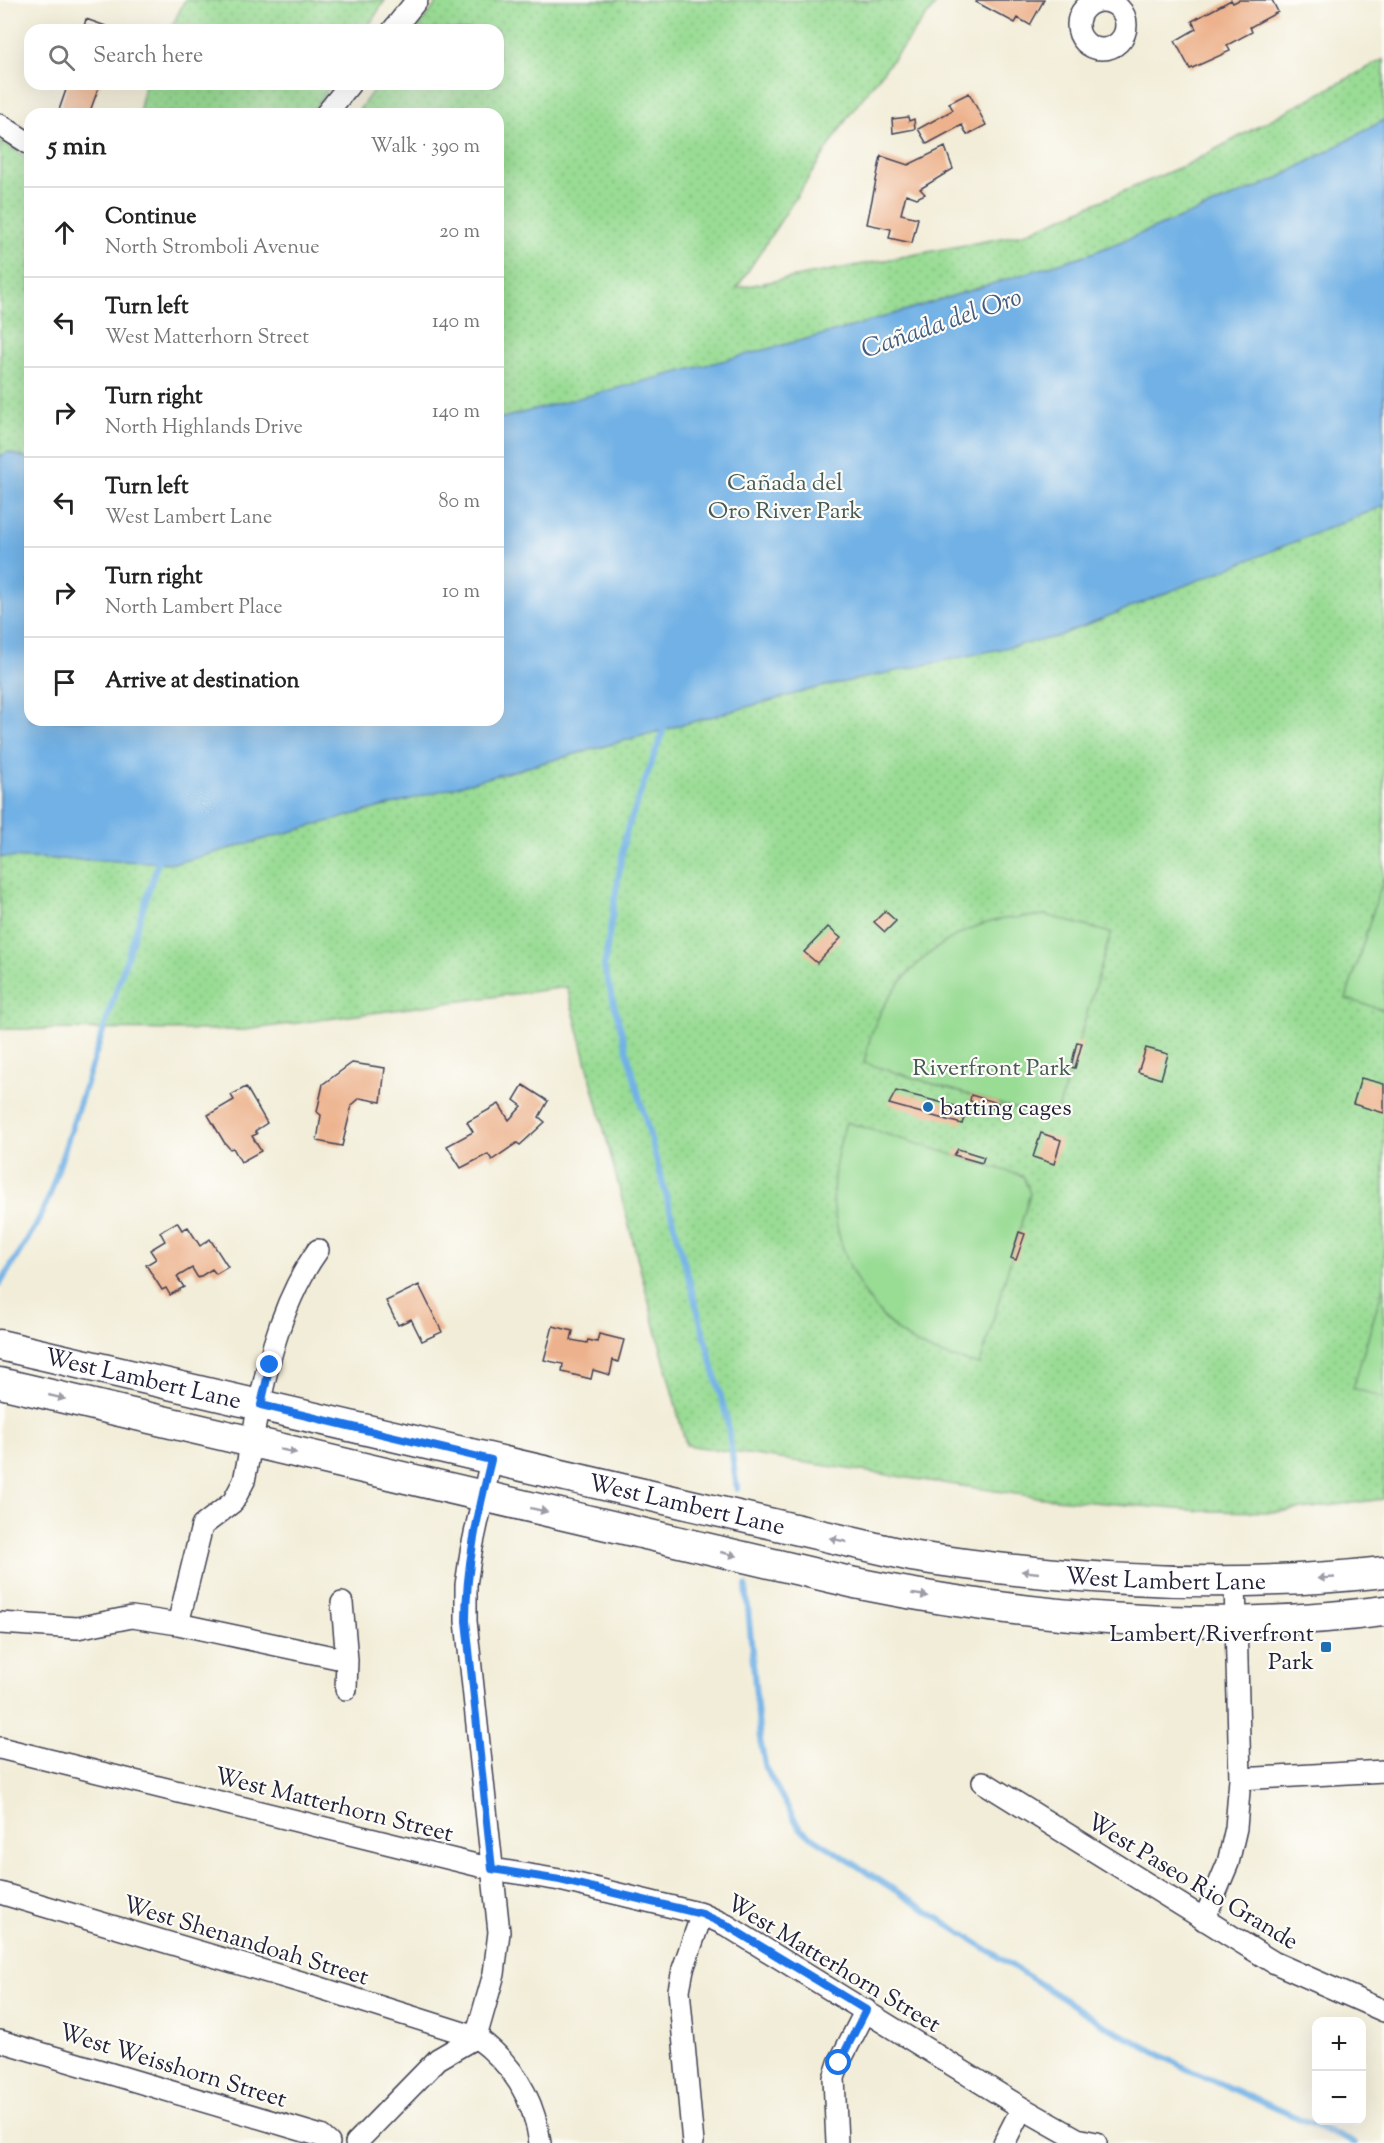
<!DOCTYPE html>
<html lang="en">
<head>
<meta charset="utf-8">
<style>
	:root { --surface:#fff; --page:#f6f6f6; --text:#222; --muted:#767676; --line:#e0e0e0 }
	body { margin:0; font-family:"Sorts Mill Goudy",serif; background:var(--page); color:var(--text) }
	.controls { position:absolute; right:18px; bottom:18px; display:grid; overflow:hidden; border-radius:12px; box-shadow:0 6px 24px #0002 }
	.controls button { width:54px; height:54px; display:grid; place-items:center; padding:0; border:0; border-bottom:2px solid var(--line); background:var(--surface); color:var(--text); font:30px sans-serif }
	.stop { position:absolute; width:18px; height:18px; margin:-14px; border:4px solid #1a73e8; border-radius:50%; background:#fff }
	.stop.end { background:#1a73e8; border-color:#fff; box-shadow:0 2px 6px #0008 }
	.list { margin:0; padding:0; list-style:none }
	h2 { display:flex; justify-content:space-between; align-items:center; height:78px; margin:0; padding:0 24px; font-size:26px }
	h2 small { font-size:20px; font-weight:400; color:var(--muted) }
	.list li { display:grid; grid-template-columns:39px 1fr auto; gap:18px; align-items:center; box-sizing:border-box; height:90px; padding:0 24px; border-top:2px solid var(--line) }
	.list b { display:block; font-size:22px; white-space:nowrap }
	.list p { margin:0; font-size:20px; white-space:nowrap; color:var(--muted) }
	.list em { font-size:20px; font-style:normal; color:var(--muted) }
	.icon { flex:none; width:33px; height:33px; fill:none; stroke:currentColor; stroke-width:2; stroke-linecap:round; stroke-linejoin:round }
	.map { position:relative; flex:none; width:1384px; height:2143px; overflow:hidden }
	.search { position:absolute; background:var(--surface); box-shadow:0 6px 24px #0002; left:24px; top:24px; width:480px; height:66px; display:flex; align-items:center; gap:15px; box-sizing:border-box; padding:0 21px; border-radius:18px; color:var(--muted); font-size:22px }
	.panel { position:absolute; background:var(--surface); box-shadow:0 6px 24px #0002; left:24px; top:108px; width:480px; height:618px; border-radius:18px }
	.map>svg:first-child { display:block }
</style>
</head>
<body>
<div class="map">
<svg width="1384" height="2143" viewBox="0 0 1384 2143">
	<defs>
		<pattern id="grass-dots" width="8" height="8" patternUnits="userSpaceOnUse" patternTransform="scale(1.5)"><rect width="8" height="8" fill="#99dc94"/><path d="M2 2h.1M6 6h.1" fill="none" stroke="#84bc80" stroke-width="1.8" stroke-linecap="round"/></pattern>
	</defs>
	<rect width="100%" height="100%" fill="#fdfcf7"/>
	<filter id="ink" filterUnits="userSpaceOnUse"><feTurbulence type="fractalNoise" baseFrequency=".0167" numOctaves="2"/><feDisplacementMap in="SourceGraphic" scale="12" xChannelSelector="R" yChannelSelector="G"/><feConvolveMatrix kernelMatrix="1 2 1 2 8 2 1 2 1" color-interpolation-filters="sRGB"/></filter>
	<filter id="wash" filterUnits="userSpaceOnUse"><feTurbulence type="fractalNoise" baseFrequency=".008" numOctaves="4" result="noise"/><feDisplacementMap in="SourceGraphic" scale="24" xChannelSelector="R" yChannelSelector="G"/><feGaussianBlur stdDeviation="1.35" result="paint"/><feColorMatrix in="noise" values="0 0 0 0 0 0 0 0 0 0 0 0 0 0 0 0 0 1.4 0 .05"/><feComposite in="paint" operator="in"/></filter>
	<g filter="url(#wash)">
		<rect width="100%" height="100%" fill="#f2edd8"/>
		<path fill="url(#grass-dots)" stroke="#5e7f68" stroke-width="1.5" d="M 185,0 L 385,0 L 366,30 L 170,30 Z
			M 439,0 L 939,0 L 850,114 L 737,288 L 1023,234 L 1188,164 L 1384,59 L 1384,1499 L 1278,1512 L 1202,1511 L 1043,1498 L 686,1445 L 567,987 L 245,1030 L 0,1029 L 0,141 L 30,159 L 30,720 L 498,720 L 498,114 L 356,114 L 378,84 L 498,84 L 498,30 L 417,30 Z
			M 145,84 L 332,84 L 310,114 L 139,114 Z"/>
		<path fill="#99dc94" stroke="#5e7f68" stroke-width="1.5" d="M 1384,876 L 1384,1010 L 1346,999 Z
			M 1045,915 L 1111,933 L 1059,1107 L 1043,1117 L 864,1063 C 867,1051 869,1038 874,1027 C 894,975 948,928 1004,919 C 1017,917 1032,917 1045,915 Z
			M 846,1122 L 1023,1176 L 1030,1193 L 980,1365 C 963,1360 944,1357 927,1349 C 874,1325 841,1265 834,1209 C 831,1180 837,1150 846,1122 Z
			M 1383,1287 L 1384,1287 L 1384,1398 L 1353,1388 Z"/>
		<path fill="#71b1e5" stroke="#4a6a90" stroke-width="1.5" d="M 1384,120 L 1384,506 L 1056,637 L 817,688 L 177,863 L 0,857 L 0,456 L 8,452 L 30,459 L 30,720 L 498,720 L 498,419 L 848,328 L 1092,253 L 1273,181 Z"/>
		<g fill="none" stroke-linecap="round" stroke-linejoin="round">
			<path stroke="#71b1e5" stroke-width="6" d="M 666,723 L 625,836 L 604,967 L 727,1419 L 737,1489
				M 0,1284 L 35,1227 L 49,1197 L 160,856
				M 746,1586 L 760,1739 L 766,1769 L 800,1829 L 1104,2025 L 1189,2070 L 1355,2143"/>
		</g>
		<g id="blocks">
			<path fill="#edb28d" d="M 978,0 L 1044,0 L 1030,25 L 1018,18 L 1015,23 L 976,2 Z
				M 1231,0 L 1233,3 L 1239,0 L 1272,0 L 1278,12 L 1250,27 L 1252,32 L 1227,45 L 1230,51 L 1190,69 L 1175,41 L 1196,29 L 1192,21 Z
				M 86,19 L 117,30 L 83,30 Z
				M 68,84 L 100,84 L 89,114 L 69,114 L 59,110 Z
				M 969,93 L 986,125 L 967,135 L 962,125 L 927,144 L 918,129 L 953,110 L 949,103 Z
				M 908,117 L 909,121 L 914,119 L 915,129 L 893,133 L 892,119 Z
				M 945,147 L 953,169 L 920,189 L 925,194 L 917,198 L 906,194 L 901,214 L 918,218 L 912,243 L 889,238 L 891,229 L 867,224 L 881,156 L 908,165 Z
				M 885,911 L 896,921 L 885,932 L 874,922 Z
				M 828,927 L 841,938 L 817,963 L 804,952 Z
				M 1077,1042 L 1082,1043 L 1075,1068 L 1071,1067 Z
				M 1146,1048 L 1168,1054 L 1161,1079 L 1138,1072 Z
				M 352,1063 L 385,1068 L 381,1102 L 360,1098 L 352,1105 L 342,1146 L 317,1141 L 321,1115 L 317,1112 L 323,1084 Z
				M 1361,1078 L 1384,1084 L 1384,1113 L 1353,1104 Z
				M 523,1085 L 548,1101 L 539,1117 L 545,1122 L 520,1145 L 517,1143 L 492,1160 L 488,1154 L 461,1168 L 447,1146 L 473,1132 L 467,1122 L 499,1104 L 509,1120 L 522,1106 L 514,1100 Z
				M 246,1087 L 267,1123 L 255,1131 L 257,1134 L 252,1136 L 261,1151 L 241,1162 L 233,1148 L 230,1149 L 224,1142 L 208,1115 L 234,1100 L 231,1095 Z
				M 896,1091 L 967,1109 L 962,1124 L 889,1104 Z
				M 971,1095 L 998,1103 L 997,1109 L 970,1101 Z
				M 1041,1133 L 1061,1140 L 1054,1164 L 1033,1157 Z
				M 958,1149 L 984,1157 L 982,1163 L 954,1155 Z
				M 177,1222 L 182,1230 L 188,1227 L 200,1246 L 210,1239 L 228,1267 L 216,1274 L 212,1269 L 198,1278 L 192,1268 L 177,1277 L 184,1287 L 170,1295 L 166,1288 L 162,1290 L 146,1265 L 156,1259 L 150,1250 L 165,1241 L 160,1232 Z
				M 1019,1232 L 1025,1234 L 1016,1260 L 1011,1258 Z
				M 419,1285 L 442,1332 L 422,1341 L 411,1319 L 398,1325 L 386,1301 Z
				M 553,1326 L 573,1331 L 571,1340 L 587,1343 L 588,1340 L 597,1342 L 599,1334 L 624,1340 L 618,1362 L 613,1360 L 610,1375 L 593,1370 L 591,1379 L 562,1372 L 563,1364 L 544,1360 Z"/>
		</g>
	</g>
	<g filter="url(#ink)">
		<use href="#blocks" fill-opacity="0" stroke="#414053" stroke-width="1.5"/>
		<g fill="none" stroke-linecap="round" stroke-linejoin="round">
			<defs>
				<path id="minor" d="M1078 25a24 24 0 1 1 48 0a24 24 0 1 1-48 0Z
					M 393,30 L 417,0
					M 326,114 L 350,84
					M 0,125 L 30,144
					M 318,1250 C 271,1316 260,1402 244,1481 L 233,1502 L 202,1526 L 178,1624 L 347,1660 L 346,1689
					M 491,1460 L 471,1552 L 466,1585 L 466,1621 L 499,1932 L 494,1974 L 476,2037 C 513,2064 534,2098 540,2143
					M 342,1603 L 347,1660
					M 0,1623 L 77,1628 L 132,1617 L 178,1624
					M 0,1748 L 492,1869 L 560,1880 L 702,1914 L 726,1925 L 1022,2108 L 1077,2139 L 1096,2143
					M 1240,1779 L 1384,1771
					M 983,1782 L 1273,1962 L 1384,2011
					M 0,1893 L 311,1985 L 476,2037
					M 1204,1920 L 1228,1863 L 1236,1828 L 1240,1779 L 1235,1582
					M 0,2041 L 321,2136 L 329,2143
					M 356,2143 L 438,2059 L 476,2037
					M 693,2143 L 679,1990 L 683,1969 L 702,1914
					M 837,2143 L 834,2078 L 839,2063 L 866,2010
					M 1004,2143 L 1022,2108"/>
				<g id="secondary">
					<path id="s1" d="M 0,1345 L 911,1556 C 1068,1581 1225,1590 1384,1572"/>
					<path d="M 0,1383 L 855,1583 C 1028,1618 1209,1634 1384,1611"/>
				</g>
			</defs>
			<use href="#minor" stroke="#414053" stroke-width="24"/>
			<use href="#secondary" stroke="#414053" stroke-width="33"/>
			<use href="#minor" stroke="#fff" stroke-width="21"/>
			<use href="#secondary" stroke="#fff" stroke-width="30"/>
		</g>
		<defs><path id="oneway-solid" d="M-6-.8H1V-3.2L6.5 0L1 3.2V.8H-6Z" transform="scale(1.5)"/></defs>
		<g fill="#9c9ca7">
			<use href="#oneway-solid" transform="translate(57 1397) rotate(13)"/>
			<use href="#oneway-solid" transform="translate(288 1451) rotate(13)"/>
			<use href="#oneway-solid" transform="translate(539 1510) rotate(13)"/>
			<use href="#oneway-solid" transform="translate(838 1540) rotate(-167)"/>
			<use href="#oneway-solid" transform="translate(729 1554) rotate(13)"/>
			<use href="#oneway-solid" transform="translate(1030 1572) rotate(-174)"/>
			<use href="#oneway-solid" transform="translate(1326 1578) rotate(177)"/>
			<use href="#oneway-solid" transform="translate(920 1595) rotate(9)"/>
		</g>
	</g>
	<g fill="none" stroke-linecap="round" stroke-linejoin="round" filter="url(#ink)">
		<path stroke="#1a73e8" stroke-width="8" d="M 270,1365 L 261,1405 L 491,1460 C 478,1513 466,1566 466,1621 L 492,1869 L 560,1880 L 702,1914 L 726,1925 L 866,2010 L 839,2063"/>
	</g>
	<g fill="#1f6fb2" stroke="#fdfcf7" stroke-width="2">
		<circle cx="928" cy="1107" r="6"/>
		<rect x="1320" y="1641" width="12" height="12" rx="3"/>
	</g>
	<g text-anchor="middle" stroke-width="4.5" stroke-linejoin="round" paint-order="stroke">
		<g font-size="24" fill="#465a56" stroke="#fdfcf7">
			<text x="785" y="490">Cañada del<tspan x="785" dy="28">Oro River Park</tspan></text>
			<text x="992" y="1075">Riverfront Park</text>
		</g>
		<g font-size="24" fill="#22223b" stroke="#fdfcf7" text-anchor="start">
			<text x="940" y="1115">batting cages</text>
			<text x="1314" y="1641" text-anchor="end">Lambert/Riverfront<tspan x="1314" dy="28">Park</tspan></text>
		</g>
		<g font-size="24" fill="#22223b" stroke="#fdfcf7">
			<text dy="8" stroke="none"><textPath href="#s1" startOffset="147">West Lambert Lane</textPath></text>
			<text dy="8" stroke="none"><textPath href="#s1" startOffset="705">West Lambert Lane</textPath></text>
			<text dy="8" stroke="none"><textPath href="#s1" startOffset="1191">West Lambert Lane</textPath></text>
			<text transform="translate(334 1804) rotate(14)" y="8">West Matterhorn Street</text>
			<text transform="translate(1193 1881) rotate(31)" y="8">West Paseo Rio Grande</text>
			<text transform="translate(246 1940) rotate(17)" y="8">West Shenandoah Street</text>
			<text transform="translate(834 1963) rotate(31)" y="8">West Matterhorn Street</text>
			<text transform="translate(173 2065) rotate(17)" y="8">West Weisshorn Street</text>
		</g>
		<g font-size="26" font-style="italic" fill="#425b7f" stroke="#fdfcf7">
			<text transform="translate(941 322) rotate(-19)" y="9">Cañada del Oro</text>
		</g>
	</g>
</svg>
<div class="controls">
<button>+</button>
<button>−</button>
</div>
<div class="stop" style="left:839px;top:2063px"></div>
<div class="stop end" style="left:270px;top:1365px"></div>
<div class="search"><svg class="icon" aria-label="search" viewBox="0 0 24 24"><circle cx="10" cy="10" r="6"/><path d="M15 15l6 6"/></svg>Search here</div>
<section class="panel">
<h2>5 min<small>Walk · 390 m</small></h2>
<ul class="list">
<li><svg class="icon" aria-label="ahead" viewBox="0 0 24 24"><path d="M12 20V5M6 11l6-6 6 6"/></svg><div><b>Continue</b><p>North Stromboli Avenue</p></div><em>20 m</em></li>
<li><svg class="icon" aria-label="left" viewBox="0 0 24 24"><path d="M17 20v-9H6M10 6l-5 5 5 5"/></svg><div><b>Turn left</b><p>West Matterhorn Street</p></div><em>140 m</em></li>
<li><svg class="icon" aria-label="right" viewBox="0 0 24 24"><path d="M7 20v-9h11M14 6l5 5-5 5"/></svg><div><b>Turn right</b><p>North Highlands Drive</p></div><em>140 m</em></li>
<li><svg class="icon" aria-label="left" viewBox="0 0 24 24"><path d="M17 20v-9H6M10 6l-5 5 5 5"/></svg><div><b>Turn left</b><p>West Lambert Lane</p></div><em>80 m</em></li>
<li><svg class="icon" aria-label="right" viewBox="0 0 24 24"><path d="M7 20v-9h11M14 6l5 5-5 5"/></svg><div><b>Turn right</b><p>North Lambert Place</p></div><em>10 m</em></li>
<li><svg class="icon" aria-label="arrive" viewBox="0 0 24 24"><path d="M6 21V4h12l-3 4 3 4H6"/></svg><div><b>Arrive at destination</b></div></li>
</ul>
</section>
</div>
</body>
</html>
